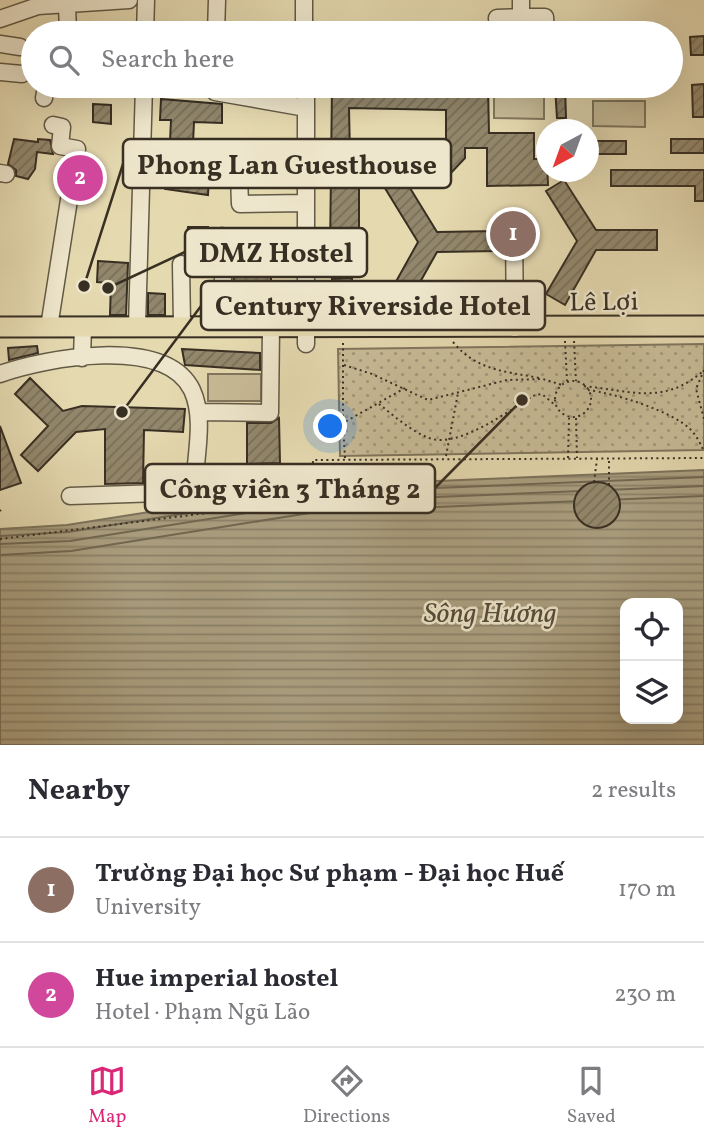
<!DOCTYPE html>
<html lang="en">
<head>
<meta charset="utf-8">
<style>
	:root { --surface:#fff; --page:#f7f7f7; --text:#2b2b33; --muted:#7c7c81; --line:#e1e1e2; --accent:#db2777 }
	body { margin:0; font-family:Vollkorn,serif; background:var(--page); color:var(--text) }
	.controls { position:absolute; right:21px; bottom:21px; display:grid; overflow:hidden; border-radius:14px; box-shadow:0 7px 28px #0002 }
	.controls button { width:63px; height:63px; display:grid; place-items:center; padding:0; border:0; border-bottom:2px solid var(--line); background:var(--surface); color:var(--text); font:35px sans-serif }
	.compass { position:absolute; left:536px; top:119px; width:63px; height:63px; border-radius:50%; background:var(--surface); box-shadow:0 7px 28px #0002; rotate:221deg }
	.you { position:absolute; left:331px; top:427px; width:24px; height:24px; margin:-18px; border:5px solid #fff; border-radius:50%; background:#1a73e8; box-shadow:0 0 0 10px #1a73e833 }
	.badge { display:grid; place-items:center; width:46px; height:46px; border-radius:50%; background:var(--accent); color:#fff; font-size:23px; font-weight:700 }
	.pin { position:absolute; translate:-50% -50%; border:4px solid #fff; box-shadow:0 2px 7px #0006 }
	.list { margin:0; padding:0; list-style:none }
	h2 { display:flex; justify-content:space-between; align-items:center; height:91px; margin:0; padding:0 28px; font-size:30px }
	h2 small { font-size:23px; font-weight:400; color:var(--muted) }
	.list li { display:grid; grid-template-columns:46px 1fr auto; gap:21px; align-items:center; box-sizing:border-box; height:105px; padding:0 28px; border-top:2px solid var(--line) }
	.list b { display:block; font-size:26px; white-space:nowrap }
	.list p { margin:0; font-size:23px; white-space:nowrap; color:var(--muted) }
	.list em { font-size:23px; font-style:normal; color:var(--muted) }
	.icon { flex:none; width:38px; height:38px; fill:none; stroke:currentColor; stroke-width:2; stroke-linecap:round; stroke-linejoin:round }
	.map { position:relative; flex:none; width:704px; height:745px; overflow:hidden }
	.search { position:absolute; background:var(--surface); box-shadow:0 7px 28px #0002; left:21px; right:21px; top:21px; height:77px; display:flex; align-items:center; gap:18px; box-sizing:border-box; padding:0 24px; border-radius:38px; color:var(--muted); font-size:26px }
	.sheet { height:301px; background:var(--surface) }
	nav { display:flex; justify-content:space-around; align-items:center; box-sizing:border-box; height:98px; border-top:2px solid var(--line); background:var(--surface); font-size:19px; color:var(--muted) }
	nav a { display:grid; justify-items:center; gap:4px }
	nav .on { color:var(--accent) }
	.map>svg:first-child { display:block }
</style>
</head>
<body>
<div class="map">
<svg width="704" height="745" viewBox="0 0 704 745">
	<defs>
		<pattern id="park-dots" width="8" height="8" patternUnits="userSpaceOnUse" patternTransform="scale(1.75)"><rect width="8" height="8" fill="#c8bc98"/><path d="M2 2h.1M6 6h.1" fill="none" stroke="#a3997c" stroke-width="1.8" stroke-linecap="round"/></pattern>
		<pattern id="water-rules" width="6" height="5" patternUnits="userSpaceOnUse" patternTransform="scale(1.75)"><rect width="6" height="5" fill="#aa9f80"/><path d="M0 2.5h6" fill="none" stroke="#8b8268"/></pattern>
		<pattern id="building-hatch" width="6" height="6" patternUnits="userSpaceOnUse" patternTransform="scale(1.75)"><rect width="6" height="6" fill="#92876c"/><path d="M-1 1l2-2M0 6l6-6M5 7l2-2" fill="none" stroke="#786f58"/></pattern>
	</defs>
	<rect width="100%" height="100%" fill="#e5d9b0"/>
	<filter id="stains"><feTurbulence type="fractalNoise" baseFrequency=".00286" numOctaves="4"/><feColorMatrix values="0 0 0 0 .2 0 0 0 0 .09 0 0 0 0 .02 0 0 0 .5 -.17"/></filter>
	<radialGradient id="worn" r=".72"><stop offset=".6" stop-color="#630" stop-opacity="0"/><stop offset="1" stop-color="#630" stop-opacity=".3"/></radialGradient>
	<path fill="#c8bc98" stroke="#80765e" stroke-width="2" d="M 494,90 L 544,91 L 544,119 L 494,118 Z
		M 593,101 L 645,101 L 645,127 L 593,126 Z
		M 208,374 L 261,374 L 261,401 L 208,401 Z"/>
	<path fill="url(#park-dots)" stroke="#80765e" stroke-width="2" d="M 704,344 L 704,450 L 340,456 L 338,349 Z"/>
	<path fill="url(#water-rules)" stroke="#7c725b" stroke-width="2" fill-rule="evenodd" d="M 704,470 L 704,745 L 0,745 L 0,529 L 67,525 L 313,486 ZM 625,603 L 678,603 L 678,719 L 625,719 Z"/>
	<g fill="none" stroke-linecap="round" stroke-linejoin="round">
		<path stroke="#716752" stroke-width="2" d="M 0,536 L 68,532 L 314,493 L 704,477
			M 0,544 L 70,541 L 315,502 L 704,486
			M 0,555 L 71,551 L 316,512 L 704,496"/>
	</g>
	<path fill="url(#building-hatch)" stroke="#382f23" stroke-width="2" fill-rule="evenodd" d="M 704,36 L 704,55 L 691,55 L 690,37 Z
		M 704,84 L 704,117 L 693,117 L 692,85 Z
		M 332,86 L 488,86 L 489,133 L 534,133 L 534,159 L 547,159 L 548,185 L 487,186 L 487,148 L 465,148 L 465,158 L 449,175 L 402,175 L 437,232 L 498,231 L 498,251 L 437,252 L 406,307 L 388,296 L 418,242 L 383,185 L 359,185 L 359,253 L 330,253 ZM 349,108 L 446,110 L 446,152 L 441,156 L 350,155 Z
		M 555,86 L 565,86 L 566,118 L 557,118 Z
		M 161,99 L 222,104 L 222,123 L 194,122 L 193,143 L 170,141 L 171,120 L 160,120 Z
		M 93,104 L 111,105 L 111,124 L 93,122 Z
		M 14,139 L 38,142 L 38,139 L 50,140 L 53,154 L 37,152 L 35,169 L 28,179 L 16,176 L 16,170 L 8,164 Z
		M 671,139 L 704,139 L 704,153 L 671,153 Z
		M 592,141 L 626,141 L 626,154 L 591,154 Z
		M 166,170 L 209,175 L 208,195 L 165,189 Z
		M 611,170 L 704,170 L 704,201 L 695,201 L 695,186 L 611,186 Z
		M 564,180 L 596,230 L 657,230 L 657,250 L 596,250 L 565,305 L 546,294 L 577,241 L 546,191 Z
		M 188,227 L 208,227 L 207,241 L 187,240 Z
		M 233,236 L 283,237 L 284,275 L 271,275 L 271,294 L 262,302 L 234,302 Z
		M 98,261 L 128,263 L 126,315 L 110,315 L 111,283 L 97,282 Z
		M 352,278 L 352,297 L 333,297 L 332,279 Z
		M 148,293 L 165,294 L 165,315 L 148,315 Z
		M 37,346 L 38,353 L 9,360 L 8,348 Z
		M 182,349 L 260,353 L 260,370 L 185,365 Z
		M 30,378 L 63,411 L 82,406 L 185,409 L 183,432 L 144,430 L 143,483 L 105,484 L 105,429 L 76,432 L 38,471 L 21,455 L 48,426 L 15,394 Z
		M 279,418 L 280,463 L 247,464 L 247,423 L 271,423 Z
		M 0,426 L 21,483 L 0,490 Z
		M574 505a23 23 0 1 1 46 0a23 23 0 1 1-46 0Z"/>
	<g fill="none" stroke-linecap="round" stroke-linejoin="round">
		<defs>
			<path id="minor" d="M 304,0 L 304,33
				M 521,0 L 521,17 L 545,17 L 546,33
				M 67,5 L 68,33
				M 0,19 L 38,6 L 129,0
				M 145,33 L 146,0
				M 216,33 L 217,0
				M 498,33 L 497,18 L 521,17
				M 0,44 L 20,47
				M 0,72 L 22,74
				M 306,86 L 306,344
				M 215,92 L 306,108
				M 44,98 L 46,87 L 70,86
				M 254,148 L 238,149 L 240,204 L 306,203
				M 0,173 L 6,174
				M 514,228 L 515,328
				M 222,236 L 224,326
				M 181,264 L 182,325
				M 137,325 L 144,86
				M 49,327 L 77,149 L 60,146 L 62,127 L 53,125
				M 82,358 L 83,327
				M 0,374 C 46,358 165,335 192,390 C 204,416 197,448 195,476 L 160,493 L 70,496
				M 199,417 L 204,412 L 270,413 L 271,328"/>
			<path id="major" d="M 0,327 L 704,326"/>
		</defs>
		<use href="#minor" stroke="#635a46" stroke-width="19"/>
		<use href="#major" stroke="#382f23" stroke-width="23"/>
		<path stroke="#382f23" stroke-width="2" stroke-dasharray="2 3.5" stroke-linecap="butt" d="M 257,235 L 294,236
			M 565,341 L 567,381
			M 574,341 L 576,381
			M 453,342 C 477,371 505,371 539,378
			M 343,343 L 343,422
			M 344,365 L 372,374 L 428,400 L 507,380 L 543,379 L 562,385
			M 704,370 L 696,389 L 704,419
			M555 399a18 18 0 1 1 36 0a18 18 0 1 1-36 0Z
			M 584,386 C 631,391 663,405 702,372
			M 588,390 C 613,393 672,411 690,429 C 696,435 701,444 704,452
			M 379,404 C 394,416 411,431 429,438 C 459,449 509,410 535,395 L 542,394 L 556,406
			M 576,418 L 577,458
			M 446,456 L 458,393
			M 345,458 L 343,423 L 405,388
			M 568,458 L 569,418
			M 594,482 L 597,459
			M 609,485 L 609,458
			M 198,491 L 203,513
			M 0,511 L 1,510
			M 0,539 L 303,501 L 312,490 L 313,460 L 704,458"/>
		<use href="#minor" stroke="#eee6cc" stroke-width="16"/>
		<use href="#major" stroke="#e5d9b0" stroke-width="19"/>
	</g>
	<g text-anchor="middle" stroke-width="5" stroke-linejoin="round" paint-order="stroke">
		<g font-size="26" fill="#382f23" stroke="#eee6cc">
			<text transform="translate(604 301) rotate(-1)" y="9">Lê Lợi</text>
		</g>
		<g font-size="28" font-style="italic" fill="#544b3a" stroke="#eee6cc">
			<text x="490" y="622">Sông Hương</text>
		</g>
	</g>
	<path fill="none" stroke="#382f23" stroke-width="2.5" d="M84 286L123 164M108 288L185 252M122 412L201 306M522 400L435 488"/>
	<g fill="#382f23" stroke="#eee6cc" stroke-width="2.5">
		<circle cx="84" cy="286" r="7"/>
		<circle cx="108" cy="288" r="7"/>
		<circle cx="122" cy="412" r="7"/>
		<circle cx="522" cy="400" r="7"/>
	</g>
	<g fill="#eee6cc" stroke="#382f23" stroke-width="2.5">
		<rect x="123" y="139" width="328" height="49" rx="7"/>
		<rect x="185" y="228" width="182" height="49" rx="7"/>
		<rect x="201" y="281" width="344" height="49" rx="7"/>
		<rect x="145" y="464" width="290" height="49" rx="7"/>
	</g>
	<g font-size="28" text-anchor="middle" font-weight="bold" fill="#382f23">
		<text x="287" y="174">Phong Lan Guesthouse</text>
		<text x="276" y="262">DMZ Hostel</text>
		<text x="373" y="315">Century Riverside Hotel</text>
		<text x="290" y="498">Công viên 3 Tháng 2</text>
	</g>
	<rect width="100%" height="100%" filter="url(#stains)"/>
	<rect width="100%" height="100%" fill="url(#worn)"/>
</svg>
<div class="controls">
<button><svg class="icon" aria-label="locate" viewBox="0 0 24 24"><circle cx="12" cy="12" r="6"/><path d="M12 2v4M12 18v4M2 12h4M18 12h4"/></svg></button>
<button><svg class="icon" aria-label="layers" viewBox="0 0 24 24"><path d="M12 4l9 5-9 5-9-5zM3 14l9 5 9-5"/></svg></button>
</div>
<svg class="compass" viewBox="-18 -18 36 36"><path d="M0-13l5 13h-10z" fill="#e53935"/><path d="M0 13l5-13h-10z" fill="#7c7c81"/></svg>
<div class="you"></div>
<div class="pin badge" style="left:513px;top:234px;background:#8d6e63">1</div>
<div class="pin badge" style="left:80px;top:178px;background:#d1479c">2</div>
<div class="search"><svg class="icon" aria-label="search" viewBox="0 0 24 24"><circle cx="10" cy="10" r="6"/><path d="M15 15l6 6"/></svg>Search here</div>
</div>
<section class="sheet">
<h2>Nearby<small>2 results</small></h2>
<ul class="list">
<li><span class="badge" style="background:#8d6e63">1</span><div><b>Trường Đại học Sư phạm - Đại học Huế</b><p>University</p></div><em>170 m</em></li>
<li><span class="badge" style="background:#d1479c">2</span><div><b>Hue imperial hostel</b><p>Hotel · Phạm Ngũ Lão</p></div><em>230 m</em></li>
</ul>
</section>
<nav>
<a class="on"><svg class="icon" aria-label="map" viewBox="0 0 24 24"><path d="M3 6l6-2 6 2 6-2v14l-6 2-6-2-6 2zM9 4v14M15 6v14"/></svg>Map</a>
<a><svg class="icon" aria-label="directions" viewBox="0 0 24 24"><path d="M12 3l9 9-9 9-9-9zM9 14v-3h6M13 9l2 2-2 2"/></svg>Directions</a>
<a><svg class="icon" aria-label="saved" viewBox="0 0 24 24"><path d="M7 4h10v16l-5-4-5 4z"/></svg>Saved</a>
</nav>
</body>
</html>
